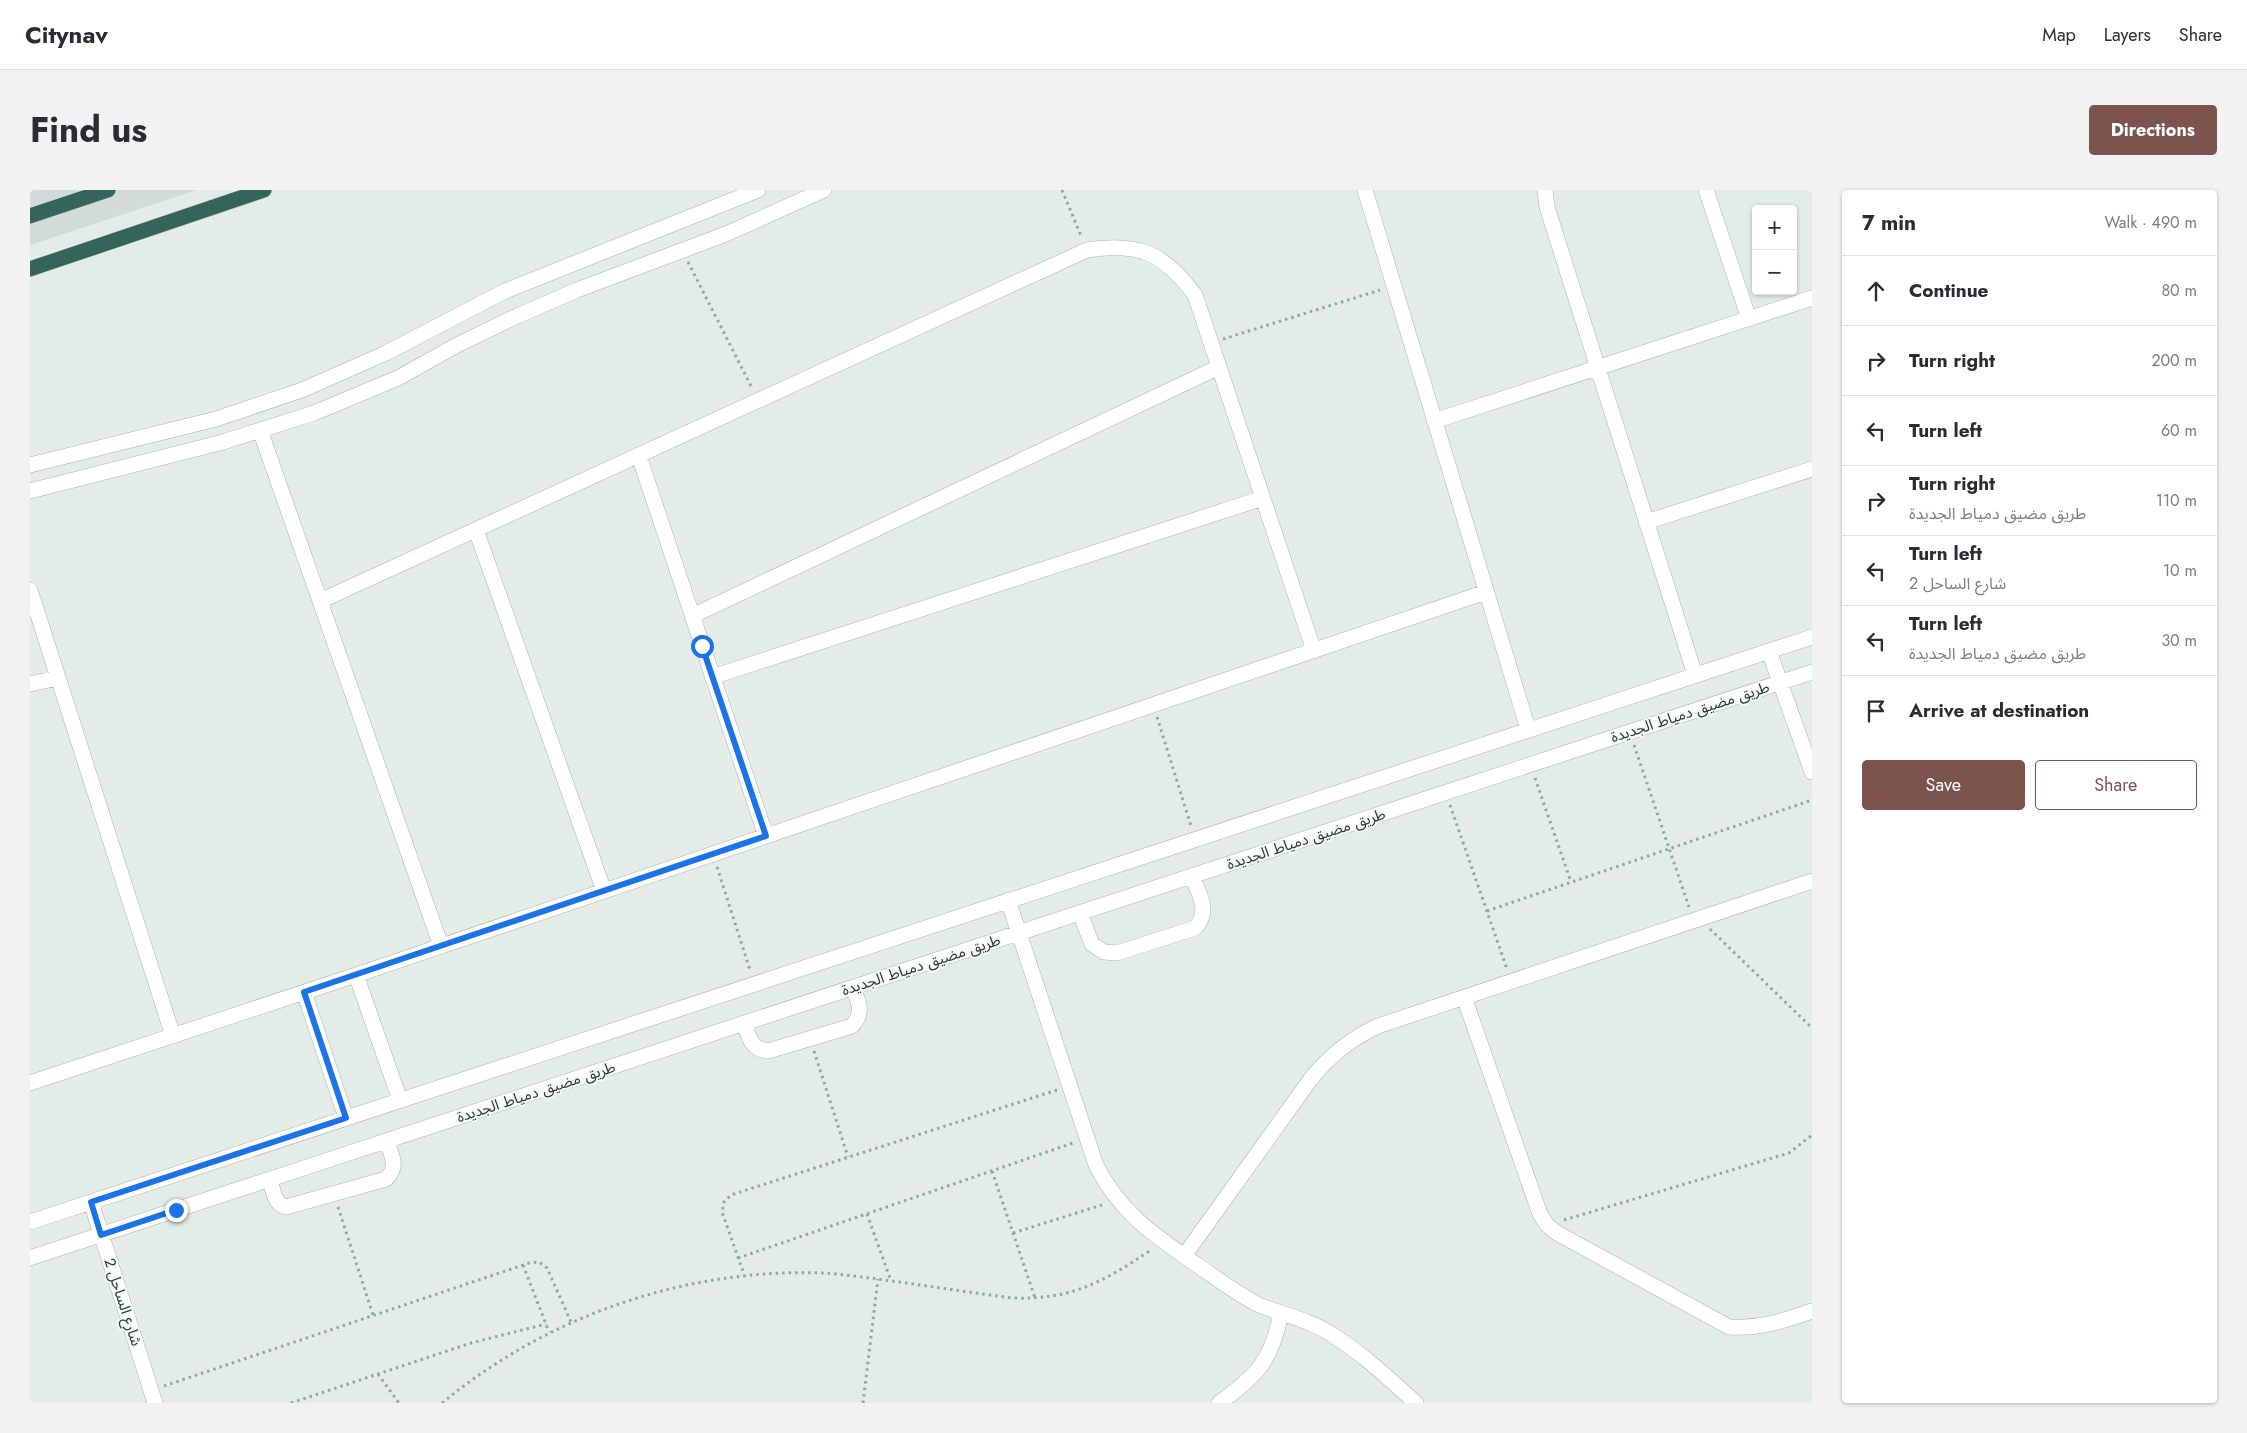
<!DOCTYPE html>
<html lang="en">
<head>
<meta charset="utf-8">
<style>
	:root { --surface:#fff; --page:#f2f2f3; --text:#2b2b33; --muted:#7c7c81; --line:#e1e1e2; --accent:#7d534d }
	body { margin:0; font-family:Jost,"Noto Sans Arabic",sans-serif; background:var(--page); color:var(--text) }
	.controls { position:absolute; right:15px; top:15px; display:grid; overflow:hidden; border-radius:5px; box-shadow:0 1px 4px #0004 }
	.controls button { width:45px; height:45px; display:grid; place-items:center; padding:0; border:0; border-bottom:1px solid var(--line); background:var(--surface); color:var(--text); font:25px sans-serif }
	.stop { position:absolute; width:15px; height:15px; margin:-11px; border:4px solid #1a73e8; border-radius:50%; background:#fff }
	.stop.end { background:#1a73e8; border-color:#fff; box-shadow:0 1px 5px #0008 }
	.list { margin:0; padding:0; list-style:none }
	h2 { display:flex; justify-content:space-between; align-items:center; height:65px; margin:0; padding:0 20px; font-size:21px }
	h2 small { font-size:16px; font-weight:400; color:var(--muted) }
	.list li { display:grid; grid-template-columns:32px 1fr auto; gap:15px; align-items:center; box-sizing:border-box; height:70px; padding:0 20px; border-top:1px solid var(--line) }
	.list b { display:block; font-size:19px; white-space:nowrap }
	.list p { margin:0; font-size:16px; white-space:nowrap; color:var(--muted) }
	.list em { font-size:16px; font-style:normal; color:var(--muted) }
	.actions { display:flex; gap:10px; padding:15px 20px }
	.actions a { flex:1; padding:11px 0; border:1px solid var(--accent); border-radius:5px; text-align:center; font-size:18px; color:var(--accent) }
	.actions .main { background:var(--accent); color:#fff }
	.icon { flex:none; width:28px; height:28px; fill:none; stroke:currentColor; stroke-width:2; stroke-linecap:round; stroke-linejoin:round }
	.map { position:relative; flex:none; width:1782px; height:1213px; overflow:hidden; border-radius:5px }
	header { display:flex; align-items:center; gap:30px; box-sizing:border-box; height:70px; padding:0 25px; background:var(--surface); border-bottom:1px solid var(--line) }
	header strong { font-size:24px }
	nav { display:flex; gap:28px; margin-inline-start:auto; font-size:18px }
	.intro { display:flex; align-items:center; justify-content:space-between; box-sizing:border-box; height:120px; padding:0 30px }
	h1 { margin:0; font-size:35px }
	.button { padding:12px 22px; border-radius:5px; background:var(--accent); color:#fff; font-size:18px; font-weight:700 }
	main { display:flex; gap:30px; padding:0 30px }
	aside { flex:1; background:var(--surface); border-radius:5px; box-shadow:0 1px 4px #0004 }
	.map>svg:first-child { display:block }
</style>
</head>
<body>
<header>
<strong>Citynav</strong>
<nav><a>Map</a><a>Layers</a><a>Share</a></nav>
</header>
<div class="intro"><h1>Find us</h1><a class="button">Directions</a></div>
<main>
<div class="map">
<svg width="1782" height="1213" viewBox="0 0 1782 1213">
	<rect width="100%" height="100%" fill="#e4ece8"/>
	<path fill="#d2dbd7" d="M 0,0 L 167,0 L 0,55 Z"/>
	<g fill="none" stroke-linecap="round" stroke-linejoin="round">
		<defs>
			<path id="minor" d="M 1335,0 L 1498,539
				M 1515,0 L 1517,17 L 1665,485
				M 1676,0 L 1719,129
				M 1404,231 L 1782,108
				M 230,240 L 411,756
				M 609,266 L 736,646
				M 0,275 L 186,229 L 272,200 L 356,163 L 475,101 L 728,0
				M 0,301 L 193,252 L 284,223 L 368,188 L 427,155 L 487,126 L 547,100 L 696,44 L 794,0
				M 1616,332 L 1782,279
				M 446,340 L 574,701
				M 0,400 L 143,846
				M 290,411 L 1057,60 C 1109,52 1134,63 1165,105 L 1284,461
				M 662,426 L 1189,177
				M 1739,461 L 1782,582
				M 682,487 L 1233,308
				M 0,494 L 28,488
				M 978,710 L 1066,975 C 1090,1023 1124,1045 1167,1075 C 1186,1088 1206,1103 1227,1114 C 1252,1125 1278,1129 1301,1144 C 1332,1163 1359,1189 1386,1213
				M 1050,723 L 1062,754 L 1074,762 L 1087,763 L 1165,738 C 1181,721 1169,704 1162,686
				M 326,785 L 370,910
				M 274,802 L 316,928
				M 1434,807 L 1510,1024 L 1517,1035 L 1527,1043 L 1699,1137 C 1730,1139 1753,1131 1782,1121
				M 714,833 C 719,847 721,860 738,861 L 822,836 C 834,823 829,812 823,798
				M 0,893 L 326,785 L 1456,402
				M 240,990 C 243,999 244,1015 256,1017 L 356,989 C 369,977 362,965 356,951
				M 61,1012 L 125,1213
				M 0,1032 L 1782,447
				M 1154,1066 L 1280,890 C 1299,866 1320,849 1348,836 L 1782,691
				M 0,1068 L 1782,482
				M 1189,1213 C 1227,1186 1242,1170 1251,1123"/>
			<path id="highway" d="M 0,26 L 78,0
				M 0,79 L 234,0"/>
		</defs>
		<use href="#minor" stroke="#a7b3ae" stroke-width="16"/>
		<use href="#highway" stroke="#c2c8c6" stroke-width="16"/>
		<path stroke="#88ab9f" stroke-width="3" stroke-dasharray="2.5 4" stroke-linecap="butt" d="M 1032,0 L 1052,48
			M 658,72 L 722,198
			M 1193,149 L 1350,100
			M 1127,527 L 1161,636
			M 1604,555 L 1659,717
			M 1505,588 L 1541,692
			M 1420,615 L 1477,779
			M 687,677 L 720,780
			M 1457,721 L 1782,610
			M 1680,739 L 1782,838
			M 784,861 L 818,967
			M 962,981 L 1005,1108
			M 308,1017 L 343,1125
			M 837,1024 L 861,1091
			M 1534,1030 L 1759,963 L 1782,945
			M 983,1043 L 1075,1014
			M 708,1068 L 1043,953
			M 493,1075 L 519,1142
			M 715,1087 L 692,1022 L 694,1012 L 701,1005 L 1027,900
			M 348,1184 L 369,1213
			M 134,1196 L 499,1073 L 509,1072 L 517,1078 L 541,1132
			M 261,1213 L 441,1153 L 516,1134
			M 412,1213 C 519,1125 656,1078 794,1083 C 812,1084 830,1087 847,1089 C 892,1095 937,1102 982,1108 C 1042,1110 1073,1092 1121,1060
			M 833,1213 L 848,1089"/>
		<use href="#minor" stroke="#fff" stroke-width="15"/>
		<use href="#highway" stroke="#356458" stroke-width="15"/>
	</g>
	<g fill="none" stroke-linecap="round" stroke-linejoin="round">
		<path stroke="#1a73e8" stroke-width="6" d="M 146,1020 L 71,1045 L 61,1012 L 316,928 L 274,802 L 736,646 L 672,456"/>
	</g>
	<g text-anchor="middle" stroke-width="4" stroke-linejoin="round" paint-order="stroke">
		<g font-size="15" fill="#253b34" stroke="#f4f8f6">
			<text transform="translate(1660 522) rotate(-18)" y="5">طريق مضيق دمياط الجديدة</text>
			<text transform="translate(1276 649) rotate(-18)" y="5">طريق مضيق دمياط الجديدة</text>
			<text transform="translate(891 775) rotate(-18)" y="5">طريق مضيق دمياط الجديدة</text>
			<text transform="translate(506 902) rotate(-18)" y="5">طريق مضيق دمياط الجديدة</text>
			<text transform="translate(93 1112) rotate(72)" y="5">شارع الساحل 2</text>
		</g>
	</g>
</svg>
<div class="controls">
<button>+</button>
<button>−</button>
</div>
<div class="stop" style="left:672px;top:456px"></div>
<div class="stop end" style="left:146px;top:1020px"></div>
</div>
<aside>
<h2>7 min<small>Walk · 490 m</small></h2>
<ul class="list">
<li><svg class="icon" aria-label="ahead" viewBox="0 0 24 24"><path d="M12 20V5M6 11l6-6 6 6"/></svg><div><b>Continue</b></div><em>80 m</em></li>
<li><svg class="icon" aria-label="right" viewBox="0 0 24 24"><path d="M7 20v-9h11M14 6l5 5-5 5"/></svg><div><b>Turn right</b></div><em>200 m</em></li>
<li><svg class="icon" aria-label="left" viewBox="0 0 24 24"><path d="M17 20v-9H6M10 6l-5 5 5 5"/></svg><div><b>Turn left</b></div><em>60 m</em></li>
<li><svg class="icon" aria-label="right" viewBox="0 0 24 24"><path d="M7 20v-9h11M14 6l5 5-5 5"/></svg><div><b>Turn right</b><p>طريق مضيق دمياط الجديدة</p></div><em>110 m</em></li>
<li><svg class="icon" aria-label="left" viewBox="0 0 24 24"><path d="M17 20v-9H6M10 6l-5 5 5 5"/></svg><div><b>Turn left</b><p>شارع الساحل 2</p></div><em>10 m</em></li>
<li><svg class="icon" aria-label="left" viewBox="0 0 24 24"><path d="M17 20v-9H6M10 6l-5 5 5 5"/></svg><div><b>Turn left</b><p>طريق مضيق دمياط الجديدة</p></div><em>30 m</em></li>
<li><svg class="icon" aria-label="arrive" viewBox="0 0 24 24"><path d="M6 21V4h12l-3 4 3 4H6"/></svg><div><b>Arrive at destination</b></div></li>
</ul>
<div class="actions"><a class="main">Save</a><a>Share</a></div>
</aside>
</main>
</body>
</html>
